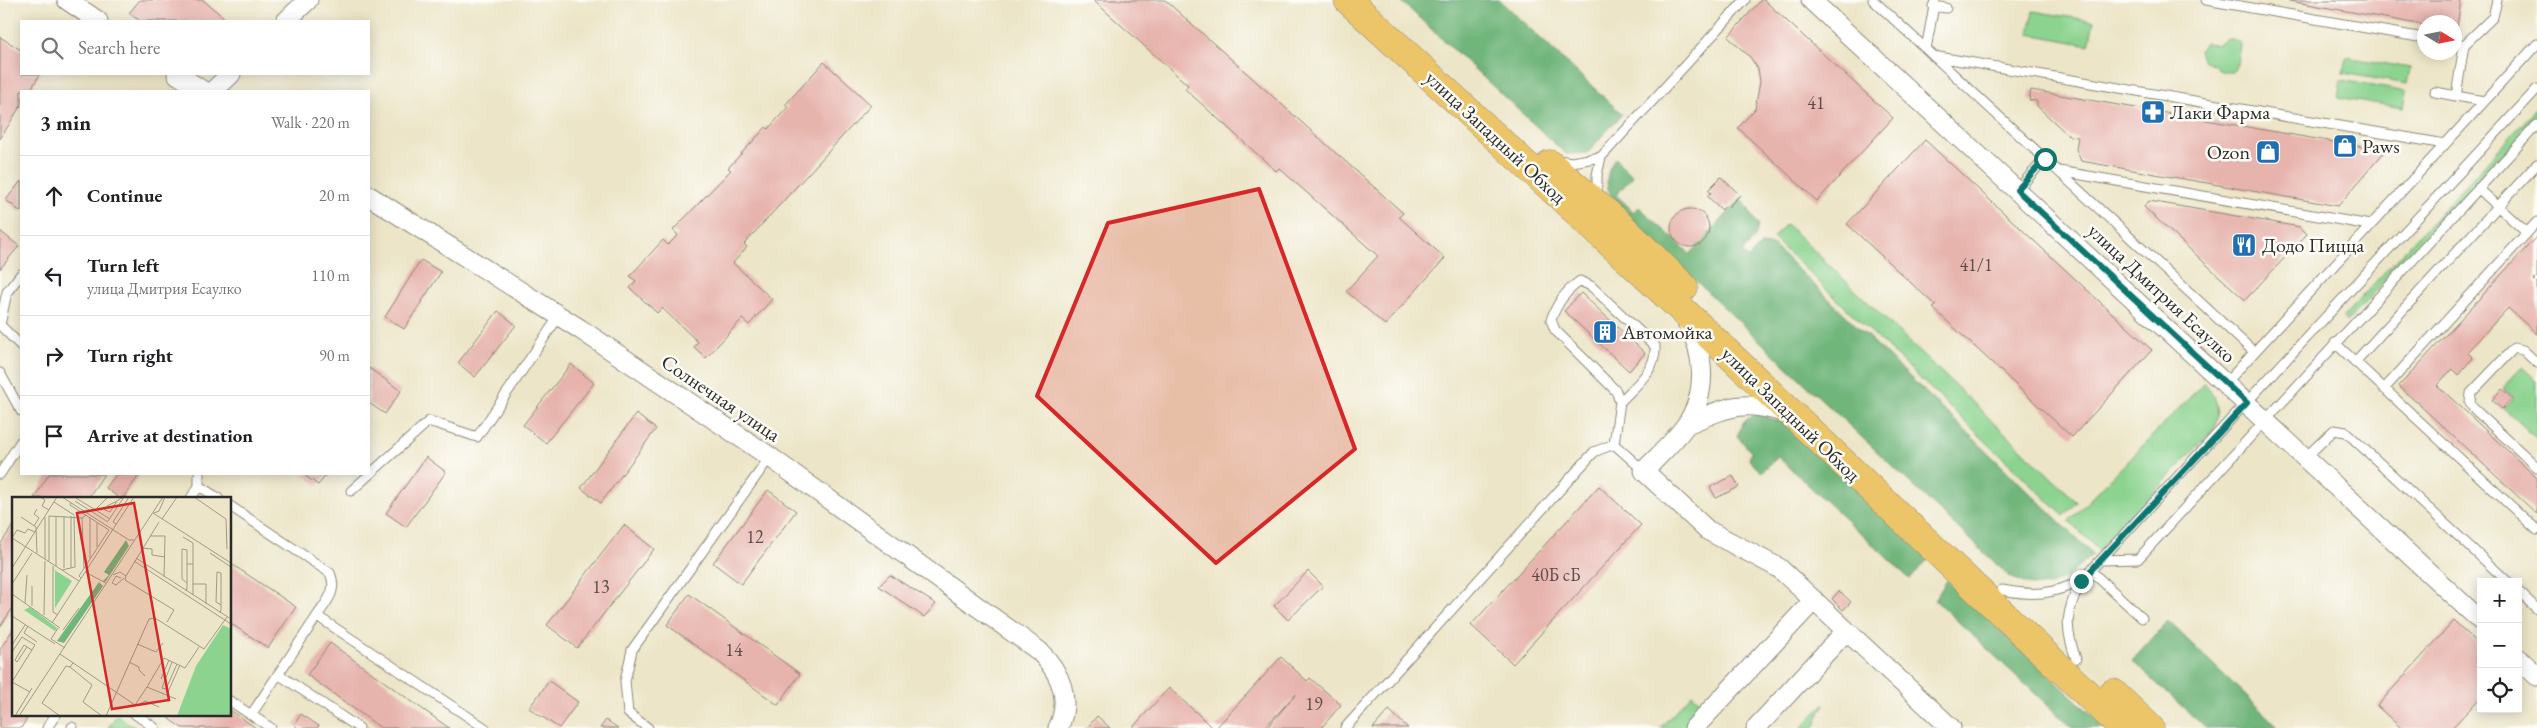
<!DOCTYPE html>
<html lang="en">
<head>
<meta charset="utf-8">
<style>
	:root { --surface:#fff; --page:#f2f2f2; --text:#202124; --muted:#757577; --line:#e0e0e0 }
	body { margin:0; font-family:"EB Garamond",serif; background:var(--page); color:var(--text) }
	.controls { position:absolute; right:15px; bottom:15px; display:grid; overflow:hidden; border-radius:0px; box-shadow:0 2px 12px #0003 }
	.controls button { width:45px; height:45px; display:grid; place-items:center; padding:0; border:0; border-bottom:1px solid var(--line); background:var(--surface); color:var(--text); font:25px sans-serif }
	.compass { position:absolute; left:2417px; top:15px; width:45px; height:45px; border-radius:50%; background:var(--surface); box-shadow:0 2px 12px #0003; rotate:100deg }
	.stop { position:absolute; width:15px; height:15px; margin:-11px; border:4px solid #0f766e; border-radius:50%; background:#fff }
	.stop.end { background:#0f766e; border-color:#fff; box-shadow:0 1px 5px #0008 }
	.list { margin:0; padding:0; list-style:none }
	h2 { display:flex; justify-content:space-between; align-items:center; height:65px; margin:0; padding:0 20px; font-size:21px }
	h2 small { font-size:16px; font-weight:400; color:var(--muted) }
	.list li { display:grid; grid-template-columns:32px 1fr auto; gap:15px; align-items:center; box-sizing:border-box; height:80px; padding:0 20px; border-top:1px solid var(--line) }
	.list b { display:block; font-size:19px; white-space:nowrap }
	.list p { margin:0; font-size:16px; white-space:nowrap; color:var(--muted) }
	.list em { font-size:16px; font-style:normal; color:var(--muted) }
	.icon { flex:none; width:28px; height:28px; fill:none; stroke:currentColor; stroke-width:2; stroke-linecap:round; stroke-linejoin:round }
	.map { position:relative; flex:none; width:2537px; height:728px; overflow:hidden }
	.search { position:absolute; background:var(--surface); box-shadow:0 2px 12px #0003; left:20px; top:20px; width:350px; height:55px; display:flex; align-items:center; gap:12px; box-sizing:border-box; padding:0 18px; border-radius:0px; color:var(--muted); font-size:19px }
	.panel { position:absolute; background:var(--surface); box-shadow:0 2px 12px #0003; left:20px; top:90px; width:350px; height:385px; border-radius:0px }
	.map>svg:first-child { display:block }
</style>
</head>
<body>
<div class="map">
<svg width="2537" height="728" viewBox="0 0 2537 728">
	<rect width="100%" height="100%" fill="#fdfcf7"/>
	<filter id="ink" filterUnits="userSpaceOnUse"><feTurbulence type="fractalNoise" baseFrequency=".02" numOctaves="2"/><feDisplacementMap in="SourceGraphic" scale="10" xChannelSelector="R" yChannelSelector="G"/><feConvolveMatrix kernelMatrix="1 2 1 2 8 2 1 2 1" color-interpolation-filters="sRGB"/></filter>
	<filter id="wash" filterUnits="userSpaceOnUse"><feTurbulence type="fractalNoise" baseFrequency=".0096" numOctaves="4" result="noise"/><feDisplacementMap in="SourceGraphic" scale="20" xChannelSelector="R" yChannelSelector="G"/><feGaussianBlur stdDeviation="1.12" result="paint"/><feColorMatrix in="noise" values="0 0 0 0 0 0 0 0 0 0 0 0 0 0 0 0 0 1.4 0 .05"/><feComposite in="paint" operator="in"/></filter>
	<g filter="url(#wash)">
		<rect width="100%" height="100%" fill="#ece5c7"/>
		<path fill="#8bd38f" stroke="#5b7f5d" d="M 2033,11 L 2094,21 L 2089,45 L 2029,34 Z
			M 2228,38 L 2238,41 L 2240,45 L 2236,69 L 2232,72 L 2222,72 L 2213,64 L 2202,60 L 2199,51 L 2205,43 L 2217,44 Z
			M 2346,57 L 2410,68 L 2407,84 L 2343,73 Z
			M 2341,80 L 2406,92 L 2403,108 L 2338,97 Z
			M 2537,108 L 2537,118 L 2347,322 L 2343,317 Z
			M 1786,224 L 2077,502 L 2064,516 L 1773,238 Z
			M 2522,367 L 2537,381 L 2537,439 L 2504,408 L 2513,398 L 2502,388 Z
			M 2204,383 C 2217,396 2222,413 2213,430 L 2099,551 L 2069,521 Z
			M 1692,694 L 1706,707 L 1687,728 L 1660,728 Z
			M 1824,704 L 1814,728 L 1801,728 Z
			M 117,715 L 136,728 L 108,728 Z"/>
		<path fill="#70b57a" stroke="#4e7052" d="M 1400,0 L 1499,0 L 1622,114 L 1587,153 L 1566,154 Z
			M 1615,158 L 1633,176 L 1616,195 L 1634,212 L 1639,207 L 1690,254 L 1742,198 L 1758,225 L 1755,237 L 1742,253 L 1748,258 L 1762,244 L 1774,246 L 2093,554 C 2064,580 2048,598 2009,576 L 1623,212 C 1607,193 1601,181 1615,158 Z
			M 1757,414 L 1788,424 L 1930,557 L 1910,579 L 1778,457 L 1761,472 L 1749,460 L 1751,452 L 1737,436 L 1744,421 Z
			M 1947,580 L 2106,728 L 2072,728 L 1935,600 Z
			M 2168,621 L 2278,727 L 2277,728 L 2206,728 L 2132,661 Z"/>
		<g id="blocks">
			<path fill="#e7b4ad" d="M 140,0 L 203,0 L 228,21 L 140,21 L 129,13 Z
				M 1093,0 L 1165,0 L 1403,213 L 1399,217 L 1445,258 L 1385,325 L 1346,291 L 1378,256 L 1279,168 L 1276,171 L 1185,89 L 1188,85 Z
				M 1761,0 L 1764,0 L 1893,118 L 1817,201 L 1738,128 L 1755,109 L 1760,82 L 1758,69 L 1750,57 L 1728,37 Z
				M 2285,0 L 2461,0 L 2456,34 L 2454,22 L 2424,22 L 2424,25 Z
				M 0,37 L 21,50 L 21,74 L 40,74 L 30,91 L 21,91 L 21,105 L 0,139 Z
				M 824,62 L 871,105 L 744,244 L 747,247 L 733,263 L 772,299 L 749,325 L 742,319 L 706,358 L 694,347 L 698,342 L 662,308 L 657,313 L 630,288 L 636,281 L 630,276 L 663,240 L 668,245 L 678,235 L 673,230 L 731,170 L 728,168 L 766,127 L 768,129 L 788,107 L 785,105 Z
				M 2031,90 L 2288,134 L 2385,151 L 2338,206 L 2081,161 L 2076,149 L 2078,137 L 2069,136 L 2037,106 L 2037,101 L 2029,100 Z
				M 1925,140 L 2152,350 L 2072,437 L 1933,308 L 1936,306 L 1847,224 Z
				M 1721,177 L 1740,195 L 1727,208 L 1725,206 L 1722,210 L 1707,196 L 1711,193 L 1708,190 Z
				M 21,181 L 21,212 L 6,200 Z
				M 2149,201 L 2300,227 L 2307,234 L 2245,300 L 2144,207 Z
				M1671 228a19 19 0 1 1 38 0a19 19 0 1 1-38 0Z
				M 0,231 L 19,246 L 0,269 Z
				M 2537,236 L 2537,277 L 2534,280 L 2537,283 L 2537,334 L 2508,308 L 2467,352 L 2473,358 L 2458,375 L 2452,369 L 2437,385 L 2537,478 L 2537,514 L 2399,386 Z
				M 421,260 L 441,272 L 404,329 L 385,317 Z
				M 1581,293 L 1645,353 L 1629,371 L 1564,311 Z
				M 498,311 L 516,325 L 475,377 L 458,363 Z
				M 571,364 L 594,383 L 546,443 L 523,425 Z
				M 369,368 L 401,391 L 385,414 L 369,403 Z
				M 2502,389 L 2512,398 L 2502,409 L 2492,400 Z
				M 636,414 L 656,429 L 601,503 L 581,488 Z
				M 426,457 L 446,472 L 406,527 L 386,513 Z
				M 49,474 L 104,474 L 88,498 L 34,498 Z
				M 116,474 L 140,474 L 123,498 L 119,498 L 106,488 Z
				M 303,474 L 327,474 L 318,485 Z
				M 1733,476 L 1739,487 L 1716,498 L 1710,487 Z
				M 1599,486 L 1641,525 L 1513,664 L 1471,625 Z
				M 768,490 L 796,511 L 741,584 L 713,563 Z
				M 14,524 L 14,606 L 0,627 L 0,545 Z
				M 624,525 L 654,549 L 577,648 L 547,625 Z
				M 230,563 L 296,607 L 268,648 L 230,623 Z
				M 1308,571 L 1323,586 L 1288,620 L 1274,606 Z
				M 890,575 L 936,604 L 924,617 L 879,586 Z
				M 1839,591 L 1851,602 L 1843,610 L 1832,599 Z
				M 689,594 L 800,674 L 778,705 L 667,625 Z
				M 2454,621 L 2481,646 L 2481,697 L 2452,728 L 2401,728 L 2377,706 Z
				M 14,628 L 14,714 L 30,714 L 21,728 L 0,728 L 0,649 Z
				M 330,643 L 449,728 L 381,728 L 307,675 Z
				M 1281,657 L 1307,681 L 1310,678 L 1341,705 L 1321,728 L 1267,728 L 1296,694 L 1264,728 L 1216,728 Z
				M 549,681 L 578,702 L 559,728 L 529,708 Z
				M 1169,688 L 1199,715 L 1212,728 L 1132,728 Z
				M 230,710 L 256,728 L 182,728 L 169,719 L 172,714 L 230,714 Z
				M 1389,710 L 1408,728 L 1373,728 Z
				M 301,714 L 319,726 L 317,728 L 298,728 L 294,725 Z
				M 1097,716 L 1110,728 L 1087,728 Z
				M 606,720 L 618,728 L 600,728 Z"/>
		</g>
	</g>
	<g filter="url(#ink)">
		<use href="#blocks" fill-opacity="0" stroke="#8c8879" stroke-width="1"/>
		<g fill="none" stroke-linecap="round" stroke-linejoin="round">
			<defs>
				<path id="lane" d="M 1873,0 L 2254,352
					M 2206,0 L 2424,38
					M 1933,6 L 1946,8
					M 2454,43 L 2464,45 L 2456,96 L 2484,101
					M 2464,45 L 2493,17 L 2497,0
					M 1926,49 L 1935,0
					M 1933,56 L 2445,144
					M 2435,92 L 2456,96
					M 1557,160 L 1572,162 L 1601,157
					M 2059,171 L 2370,225
					M 2478,188 L 2527,233
					M 2017,190 L 2045,159
					M 1597,197 L 1597,175 L 1601,157 L 1745,0
					M 21,274 L 7,292 L 0,325 L 21,346
					M 2335,343 L 2537,530
					M 2355,362 L 2537,164
					M 2537,363 L 2523,350 L 2514,348 L 2471,393 L 2470,403 L 2473,408 L 2537,467
					M 0,373 L 21,411
					M 2226,383 L 2537,44
					M 2384,389 L 2537,222
					M 1614,444 L 1620,402 L 1616,391 L 1555,330 L 1551,320 C 1557,303 1565,292 1580,281 L 1591,286 L 1655,346 C 1657,370 1635,386 1620,402
					M 2306,457 L 2334,430 L 2346,432 L 2508,582
					M 0,474 L 21,441
					M 199,486 L 218,498
					M 351,491 L 429,421 L 477,437 L 559,316
					M 191,498 L 199,486 L 199,474
					M 230,506 L 330,573 C 338,591 327,601 317,616 L 485,728
					M 2101,560 L 2138,559 L 2537,125
					M 2091,571 L 2142,618
					M 2002,590 C 2034,596 2051,595 2081,581
					M 2518,591 L 2537,609
					M 2076,659 C 2064,626 2066,612 2081,581 L 2537,89
					M 278,674 L 359,728
					M 230,701 L 271,728
					M 135,714 L 155,728
					M 251,715 L 317,616
					M 72,727 L 73,728
					M 47,728 L 56,714
					M 648,728 L 628,713 L 625,681 L 632,650 L 770,457
					M 1345,728 L 1594,452 L 1614,444 L 1644,471"/>
				<path id="street" d="M 67,0 L 98,21
					M 1811,0 L 2481,621
					M 286,21 L 308,0
					M 177,74 L 203,91
					M 213,91 L 231,74
					M 369,196 L 580,329 L 770,457 L 1039,651 C 1060,672 1072,699 1058,728
					M 1687,322 C 1705,353 1708,394 1686,425 C 1674,442 1658,456 1644,471 L 1707,530 L 1779,568 L 1951,728
					M 1687,424 C 1728,407 1744,398 1788,414
					M 2518,658 L 2537,676
					M 1694,728 L 1814,600
					M 1756,728 L 1846,631"/>
				<path id="highway" d="M 1348,0 L 1676,304 L 2123,728
					M 1550,164 L 1614,219 L 1684,287
					M 2113,693 L 2150,728"/>
			</defs>
			<use href="#lane" stroke="#8c8879" stroke-width="11"/>
			<use href="#street" stroke="#8c8879" stroke-width="21"/>
			<use href="#highway" stroke="#8c8879" stroke-width="29"/>
			<use href="#lane" stroke="#fff" stroke-width="9"/>
			<use href="#street" stroke="#fff" stroke-width="19"/>
			<use href="#highway" stroke="#edc569" stroke-width="28"/>
		</g>
	</g>
	<g fill="none" stroke-linecap="round" stroke-linejoin="round" filter="url(#ink)">
		<path stroke="#0f766e" stroke-width="6" d="M 2045,159 L 2017,190 L 2247,403 L 2081,581"/>
	</g>
	<path fill="#d62828" fill-opacity="0.2" stroke="#d62828" stroke-width="4" stroke-linejoin="round" d="M 1259,189 L 1355,449 L 1216,563 L 1037,396 L 1108,223 Z"/>
	<defs>
		<symbol id="pharmacy-square" viewBox="-11 -11 22 22"><rect x="-9" y="-9" width="18" height="18" rx="4" fill="#1f6fb2" stroke="#fdfcf7"/><path d="M-2-6h4v4h4v4h-4v4h-4v-4h-4v-4h4Z" fill="#fff"/></symbol>
		<symbol id="shop-square" viewBox="-11 -11 22 22"><rect x="-9" y="-9" width="18" height="18" rx="4" fill="#1f6fb2" stroke="#fdfcf7"/><path d="M-5-2.5h2.3a2.7 3.5 0 0 1 5.4 0H5L5.5 6h-11ZM-1.5-2.5h3a1.5 2.3 0 0 0-3 0Z" fill="#fff"/></symbol>
		<symbol id="restaurant-square" viewBox="-11 -11 22 22"><rect x="-9" y="-9" width="18" height="18" rx="4" fill="#1f6fb2" stroke="#fdfcf7"/><path d="M-5-6h1v4h1v-4h1v4h1v-4h1v5L-1.5 .5V6h-2V.5L-5-1ZM5-6V6H3V1.5H1.5Q1.5-4 5-6Z" fill="#fff"/></symbol>
		<symbol id="building-square" viewBox="-11 -11 22 22"><rect x="-9" y="-9" width="18" height="18" rx="4" fill="#1f6fb2" stroke="#fdfcf7"/><path d="M-4-6H4V6H1V3H-1V6H-4ZM-2.5-4.3h1.7v1.8h-1.7ZM.8-4.3h1.7v1.8H.8ZM-2.5-1h1.7V.8h-1.7ZM.8-1h1.7V.8H.8Z" fill="#fff"/></symbol>
	</defs>
	<g fill-rule="evenodd">
		<use href="#pharmacy-square" x="2139" y="98" width="28" height="28"/>
		<use href="#shop-square" x="2331" y="132" width="28" height="28"/>
		<use href="#shop-square" x="2254" y="138" width="28" height="28"/>
		<use href="#restaurant-square" x="2230" y="231" width="28" height="28"/>
		<use href="#building-square" x="1591" y="318" width="28" height="28"/>
	</g>
	<g text-anchor="middle" stroke-width="5" stroke-linejoin="round" paint-order="stroke">
		<g font-size="18" fill="#5a4d4c">
			<text x="1816" y="109">41</text>
			<text x="1976" y="271">41/1</text>
			<text x="755" y="543">12</text>
			<text x="1556" y="581">40Б сБ</text>
			<text x="601" y="593">13</text>
			<text x="734" y="656">14</text>
			<text x="1314" y="710">19</text>
		</g>
		<g font-size="20" fill="#2b2b2b" stroke="#fdfcf7" text-anchor="start">
			<text x="2170" y="119">Лаки Фарма</text>
			<text x="2362" y="153">Paws</text>
			<text x="2250" y="159" text-anchor="end">Ozon</text>
			<text x="2262" y="252">Додо Пицца</text>
			<text x="1622" y="339">Автомойка</text>
		</g>
		<g font-size="20" fill="#2b2b2b" stroke="#fdfcf7">
			<text transform="translate(1496 137) rotate(43)" y="7">улица Западный Обход</text>
			<text transform="translate(2162 293) rotate(43)" y="7">улица Дмитрия Есаулко</text>
			<text transform="translate(721 398) rotate(34)" y="7">Солнечная улица</text>
			<text transform="translate(1791 414) rotate(44)" y="7">улица Западный Обход</text>
		</g>
	</g>
	<g transform="translate(12 497)">
		<rect width="219" height="219" fill="#ece5c7"/>
		<path d="M 41,72 L 60,84 L 43,111 L 43,74 ZM 18,110 L 45,131 L 43,134 L 12,113 ZM 211,128 L 219,132 L 219,219 L 165,219 L 184,169 Z" fill="#8bd38f"/>
		<path d="M 114,43 L 117,49 L 94,84 L 92,85 L 90,85 L 97,78 L 92,75 ZM 87,85 L 91,89 L 52,146 L 45,144 Z" fill="#70b57a"/>
		<path fill="none" stroke="#9f9b89" stroke-width="1" d="M 28,0 L 33,3 L 30,9 L 37,13M 50,0 L 117,43 L 122,43M 182,0 L 214,22 L 215,52M 64,1 L 98,22M 63,4 L 96,25M 105,4 L 98,15 L 93,13 L 95,9 L 105,4 L 109,1 L 111,2M 42,5 L 62,18M 59,6 L 58,8 L 97,33M 85,11 L 96,0M 141,16 L 219,66M 142,16 L 147,14 L 153,0M 44,19 L 44,69M 52,19 L 52,71M 59,19 L 59,71M 9,20 L 24,30 L 25,56M 33,20 L 33,62M 78,21 L 78,61M 150,22 L 165,0M 96,24 L 112,0M 85,26 L 85,50M 104,27 L 101,25 L 117,0M 22,29 L 27,21 L 22,17 L 25,12M 138,39 L 153,39 L 152,80M 171,40 L 181,46 L 181,67 L 175,67M 0,41 L 67,84M 0,41 L 5,33 L 13,36 L 16,32 L 23,35M 130,51 L 140,52 L 140,58 L 153,60M 198,56 L 219,70M 124,61 L 219,122M 37,64 L 37,19 L 70,21M 122,64 L 219,127M 181,67 L 181,87M 41,69 L 41,115 L 46,118M 0,71 L 45,0M 72,71 L 70,21 L 74,18M 50,73 L 63,70 L 62,19M 73,75 L 94,86M 101,78 L 108,75 L 114,79 L 147,25M 114,79 L 113,83 L 162,113 L 155,125M 69,81 L 67,79 L 97,33M 109,81 L 104,79 L 100,86 L 104,88 L 112,81M 0,87 L 20,56M 20,89 L 20,109M 174,94 L 175,91 L 175,53 L 170,52 L 170,82 L 175,86M 0,97 L 48,131M 181,98 L 181,87 L 194,87 L 194,107M 13,106 L 15,78M 208,116 L 209,113 L 209,76 L 205,75 L 204,105 L 209,108M 32,118 L 33,64M 0,119 L 43,147M 40,126 L 122,0M 16,129 L 12,136 L 25,145M 46,131 L 39,142 L 53,151M 51,133 L 67,111M 125,147 L 144,155 L 151,146M 0,148 L 13,128M 15,150 L 5,165 L 3,163 L 12,148 L 15,150 L 20,153M 0,155 L 10,140 L 23,148 L 0,185M 48,157 L 123,208 L 135,190 L 164,202M 117,165 L 127,170 L 127,173 L 133,179M 160,165 L 150,191 L 154,192 L 165,167M 58,170 L 80,188 L 71,205 L 90,219M 149,182 L 157,163M 0,185 L 18,195M 135,190 L 152,161 L 173,171 L 187,150M 155,197 L 168,168M 126,208 L 133,204 L 147,210M 3,219 L 20,191M 7,219 L 151,0M 48,219 L 30,206 L 54,169 L 58,170 L 61,166M 94,219 L 137,122 L 143,121 L 192,152 L 215,120"/>
		<path fill="#d62828" fill-opacity="0.15" stroke="#d62828" stroke-width="2.5" d="M 122,6 L 157,203 L 100,212 L 65,16 Z"/>
		<rect width="219" height="219" fill="none" stroke="#2b2b2b" stroke-width="2.5"/>
	</g>
</svg>
<div class="controls">
<button>+</button>
<button>−</button>
<button><svg class="icon" aria-label="locate" viewBox="0 0 24 24"><circle cx="12" cy="12" r="6"/><path d="M12 2v4M12 18v4M2 12h4M18 12h4"/></svg></button>
</div>
<svg class="compass" viewBox="-18 -18 36 36"><path d="M0-13l5 13h-10z" fill="#e53935"/><path d="M0 13l5-13h-10z" fill="#757577"/></svg>
<div class="stop" style="left:2045px;top:159px"></div>
<div class="stop end" style="left:2081px;top:581px"></div>
<div class="search"><svg class="icon" aria-label="search" viewBox="0 0 24 24"><circle cx="10" cy="10" r="6"/><path d="M15 15l6 6"/></svg>Search here</div>
<section class="panel">
<h2>3 min<small>Walk · 220 m</small></h2>
<ul class="list">
<li><svg class="icon" aria-label="ahead" viewBox="0 0 24 24"><path d="M12 20V5M6 11l6-6 6 6"/></svg><div><b>Continue</b></div><em>20 m</em></li>
<li><svg class="icon" aria-label="left" viewBox="0 0 24 24"><path d="M17 20v-9H6M10 6l-5 5 5 5"/></svg><div><b>Turn left</b><p>улица Дмитрия Есаулко</p></div><em>110 m</em></li>
<li><svg class="icon" aria-label="right" viewBox="0 0 24 24"><path d="M7 20v-9h11M14 6l5 5-5 5"/></svg><div><b>Turn right</b></div><em>90 m</em></li>
<li><svg class="icon" aria-label="arrive" viewBox="0 0 24 24"><path d="M6 21V4h12l-3 4 3 4H6"/></svg><div><b>Arrive at destination</b></div></li>
</ul>
</section>
</div>
</body>
</html>
